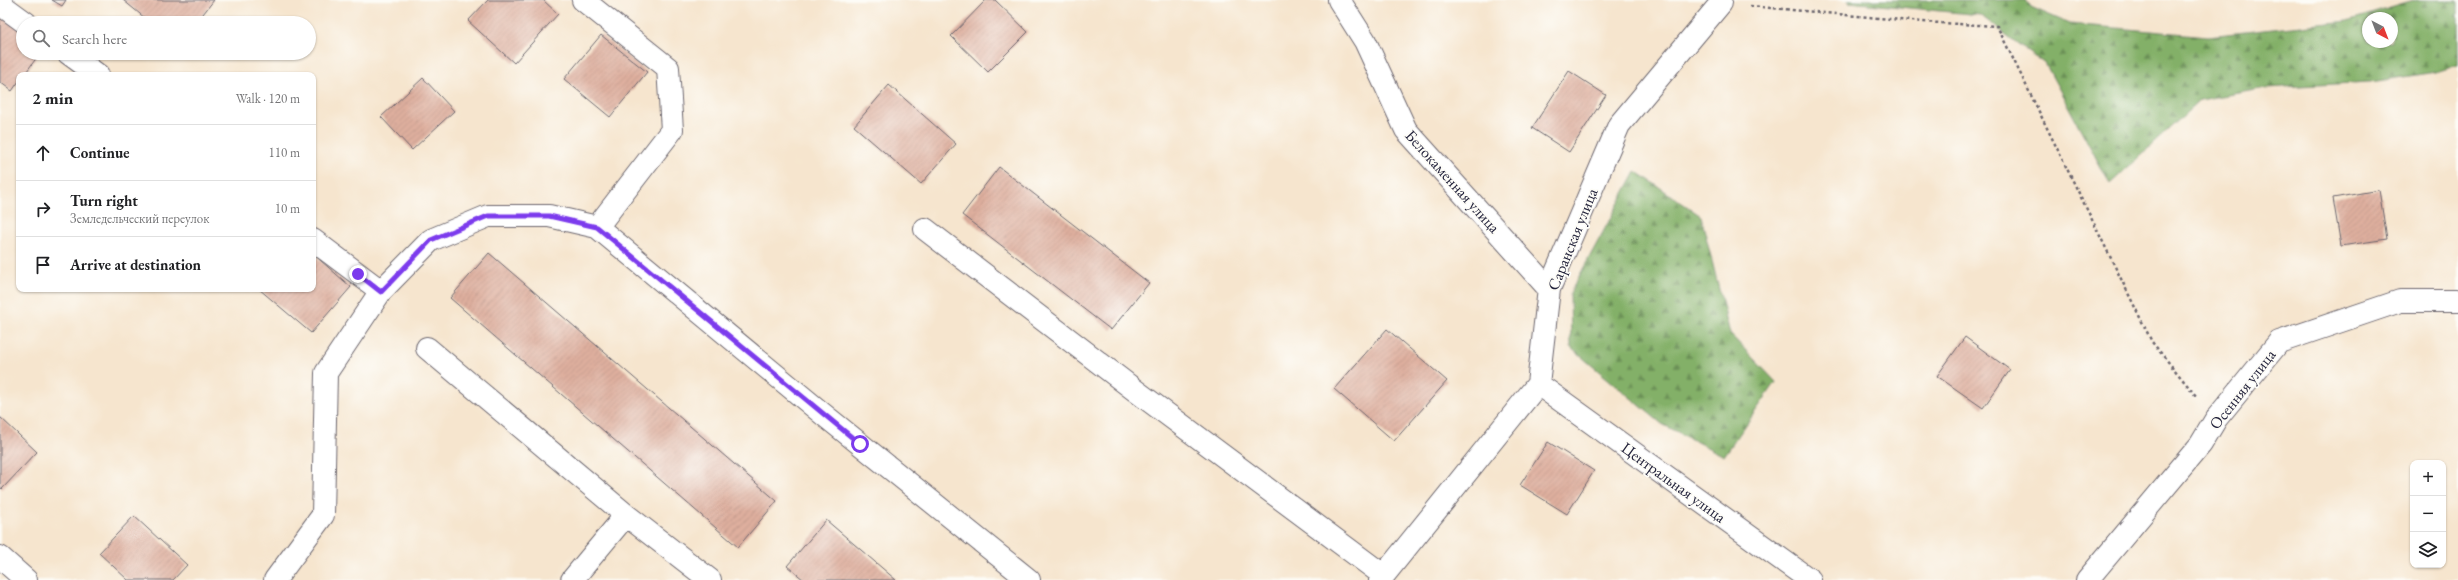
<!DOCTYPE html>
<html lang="en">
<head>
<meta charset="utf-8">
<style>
	:root { --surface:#fff; --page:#f2f2f2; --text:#202124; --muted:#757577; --line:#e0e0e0 }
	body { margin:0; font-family:"EB Garamond",serif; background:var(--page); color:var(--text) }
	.controls { position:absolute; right:12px; bottom:12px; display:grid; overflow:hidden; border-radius:8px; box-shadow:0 1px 3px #0004 }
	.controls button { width:36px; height:36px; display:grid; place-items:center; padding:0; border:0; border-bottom:1px solid var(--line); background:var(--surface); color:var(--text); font:20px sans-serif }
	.compass { position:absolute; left:2362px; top:12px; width:36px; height:36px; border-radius:50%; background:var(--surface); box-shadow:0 1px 3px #0004; rotate:138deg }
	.stop { position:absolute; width:12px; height:12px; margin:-9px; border:3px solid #7c3aed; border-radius:50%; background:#fff }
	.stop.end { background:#7c3aed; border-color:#fff; box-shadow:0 1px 4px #0008 }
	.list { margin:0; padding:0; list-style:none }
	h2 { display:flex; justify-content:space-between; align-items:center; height:52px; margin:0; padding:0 16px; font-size:17px }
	h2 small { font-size:13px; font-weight:400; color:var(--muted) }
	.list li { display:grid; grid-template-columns:26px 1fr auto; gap:12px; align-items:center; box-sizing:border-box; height:56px; padding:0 16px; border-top:1px solid var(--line) }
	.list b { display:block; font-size:15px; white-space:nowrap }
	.list p { margin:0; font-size:13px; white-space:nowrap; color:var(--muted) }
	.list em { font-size:13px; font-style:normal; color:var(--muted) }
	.icon { flex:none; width:22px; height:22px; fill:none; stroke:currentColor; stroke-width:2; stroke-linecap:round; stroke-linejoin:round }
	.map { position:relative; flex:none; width:2458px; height:580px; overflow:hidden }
	.search { position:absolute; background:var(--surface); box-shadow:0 1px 3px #0004; left:16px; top:16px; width:300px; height:44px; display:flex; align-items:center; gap:10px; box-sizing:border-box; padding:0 14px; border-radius:22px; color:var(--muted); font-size:15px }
	.panel { position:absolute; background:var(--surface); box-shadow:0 1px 3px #0004; left:16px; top:72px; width:300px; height:220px; border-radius:8px }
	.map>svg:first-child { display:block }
</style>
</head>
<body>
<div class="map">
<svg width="2458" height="580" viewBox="0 0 2458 580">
	<defs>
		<pattern id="forest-firs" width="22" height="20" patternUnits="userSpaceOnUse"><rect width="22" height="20" fill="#83b068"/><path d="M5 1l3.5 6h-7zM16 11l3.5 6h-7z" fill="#6b8f57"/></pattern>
		<pattern id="building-hatch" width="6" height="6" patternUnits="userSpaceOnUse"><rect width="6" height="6" fill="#deaf9e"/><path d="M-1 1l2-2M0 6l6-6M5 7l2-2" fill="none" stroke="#be9689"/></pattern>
	</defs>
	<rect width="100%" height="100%" fill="#fdfcf7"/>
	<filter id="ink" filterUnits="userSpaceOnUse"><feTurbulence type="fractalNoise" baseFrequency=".025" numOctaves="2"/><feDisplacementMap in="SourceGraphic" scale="8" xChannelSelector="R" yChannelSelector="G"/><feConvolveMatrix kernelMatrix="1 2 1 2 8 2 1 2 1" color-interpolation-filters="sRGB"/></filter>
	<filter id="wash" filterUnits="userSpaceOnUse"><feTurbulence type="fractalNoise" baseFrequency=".012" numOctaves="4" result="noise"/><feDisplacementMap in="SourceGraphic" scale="16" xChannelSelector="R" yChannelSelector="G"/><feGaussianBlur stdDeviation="0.9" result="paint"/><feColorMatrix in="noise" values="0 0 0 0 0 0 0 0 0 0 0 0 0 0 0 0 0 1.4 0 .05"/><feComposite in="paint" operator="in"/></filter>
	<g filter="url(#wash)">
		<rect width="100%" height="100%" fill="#f6e5ce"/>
		<path fill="url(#forest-firs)" stroke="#526952" fill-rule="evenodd" d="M 1848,0 L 2026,0 L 2031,7 L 2070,24 L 2208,36 L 2347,21 L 2417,0 L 2458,0 L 2458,65 L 2436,72 L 2370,82 L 2266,88 L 2200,100 L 2110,184 L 2046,65 L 1980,15 L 1849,2 ZM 2368,18 L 2392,18 L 2392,42 L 2368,42 Z
			M 1636,171 L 1701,216 L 1730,334 L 1776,382 L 1724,456 L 1662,424 L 1571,348 L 1570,293 Z"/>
		<g id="blocks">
			<path fill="url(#building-hatch)" d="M 52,0 L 66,0 L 62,6 Z
				M 123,0 L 214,0 L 196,23 L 151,23 Z
				M 488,0 L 543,0 L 558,14 L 514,63 L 468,21 Z
				M 986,0 L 995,0 L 1028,32 L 988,72 L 951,36 Z
				M 0,14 L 23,23 L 23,53 L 40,53 L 24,75 L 19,75 L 19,81 L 12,91 L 0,82 Z
				M 601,35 L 647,72 L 610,117 L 564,79 Z
				M 1569,71 L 1606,95 L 1569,152 L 1532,128 Z
				M 423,78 L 454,111 L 412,150 L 381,117 Z
				M 889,85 L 956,144 L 921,184 L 854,126 Z
				M 999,167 L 1149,283 L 1111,330 L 962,215 Z
				M 2379,190 L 2387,239 L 2341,246 L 2333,198 Z
				M 489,253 L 777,501 L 738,547 L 450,298 Z
				M 313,254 L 351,287 L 311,333 L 259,289 L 313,289 Z
				M 1387,329 L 1447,381 L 1394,441 L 1334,389 Z
				M 1965,337 L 2010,370 L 1983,408 L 1937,376 Z
				M 0,417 L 37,452 L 2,489 L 0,487 Z
				M 1548,442 L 1594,471 L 1567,514 L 1520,485 Z
				M 134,516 L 187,565 L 173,580 L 128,580 L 99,553 Z
				M 826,520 L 896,580 L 804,580 L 787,566 Z"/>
		</g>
	</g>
	<g filter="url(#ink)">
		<use href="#blocks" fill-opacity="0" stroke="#6c666e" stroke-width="1"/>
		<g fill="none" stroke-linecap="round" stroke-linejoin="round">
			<defs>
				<path id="minor" d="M 1339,0 L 1365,41 L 1406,130 L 1549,289
					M 0,4 L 26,23
					M 68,53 L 98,75
					M 597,227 L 824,415 L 1029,580
					M 925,229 L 1136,391 L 1383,575
					M 313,240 L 381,291
					M 427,348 L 626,515 L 710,580
					M 1538,384 L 1810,580
					M 0,557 L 26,580
					M 275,580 L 323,515 L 326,373 L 381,291 L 431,240 L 488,216 L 549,216 L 597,227 L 672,130 L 668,68 L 583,0
					M 572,580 L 626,515
					M 1380,580 L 1538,384 L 1549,289 L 1619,125 L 1721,3
					M 2087,580 L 2201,444 L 2216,419 L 2279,342 L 2400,301 L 2458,301"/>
			</defs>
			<use href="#minor" stroke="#6c666e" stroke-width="24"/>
			<path stroke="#6c666e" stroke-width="2.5" stroke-dasharray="3 3" stroke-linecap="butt" d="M 1750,6 L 1922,22 L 1997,26 L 2152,342 L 2196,396"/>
			<use href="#minor" stroke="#fff" stroke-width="22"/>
		</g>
	</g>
	<g fill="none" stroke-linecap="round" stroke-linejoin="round" filter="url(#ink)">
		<path stroke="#7c3aed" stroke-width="5" d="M 358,274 L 381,292 L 431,240 L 488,216 L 549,216 L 597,227 L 860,444"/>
	</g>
	<g text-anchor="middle" stroke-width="3.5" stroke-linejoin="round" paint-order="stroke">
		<g font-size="16" fill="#22223b" stroke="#fdfcf7">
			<text transform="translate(1453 181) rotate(48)" y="6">Белокаменная улица</text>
			<text transform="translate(1572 239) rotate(-68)" y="6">Саранская улица</text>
			<text transform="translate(2242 389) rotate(-52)" y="6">Осенняя улица</text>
			<text transform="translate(1674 482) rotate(36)" y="6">Центральная улица</text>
		</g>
	</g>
</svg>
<div class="controls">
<button>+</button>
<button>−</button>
<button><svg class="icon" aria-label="layers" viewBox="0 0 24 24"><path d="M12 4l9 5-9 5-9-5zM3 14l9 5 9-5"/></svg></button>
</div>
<svg class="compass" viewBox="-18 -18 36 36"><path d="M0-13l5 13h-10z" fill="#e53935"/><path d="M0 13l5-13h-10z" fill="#757577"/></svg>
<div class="stop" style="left:860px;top:444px"></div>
<div class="stop end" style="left:358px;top:274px"></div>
<div class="search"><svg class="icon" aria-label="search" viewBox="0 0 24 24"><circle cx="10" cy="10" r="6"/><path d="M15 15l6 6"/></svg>Search here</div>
<section class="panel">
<h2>2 min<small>Walk · 120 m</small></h2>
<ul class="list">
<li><svg class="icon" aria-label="ahead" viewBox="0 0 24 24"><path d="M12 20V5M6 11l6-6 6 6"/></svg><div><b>Continue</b></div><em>110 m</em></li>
<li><svg class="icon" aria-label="right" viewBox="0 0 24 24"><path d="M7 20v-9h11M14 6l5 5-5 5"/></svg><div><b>Turn right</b><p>Земледельческий переулок</p></div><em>10 m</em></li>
<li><svg class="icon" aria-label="arrive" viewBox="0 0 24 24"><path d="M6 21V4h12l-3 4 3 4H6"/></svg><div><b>Arrive at destination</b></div></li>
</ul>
</section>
</div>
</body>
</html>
